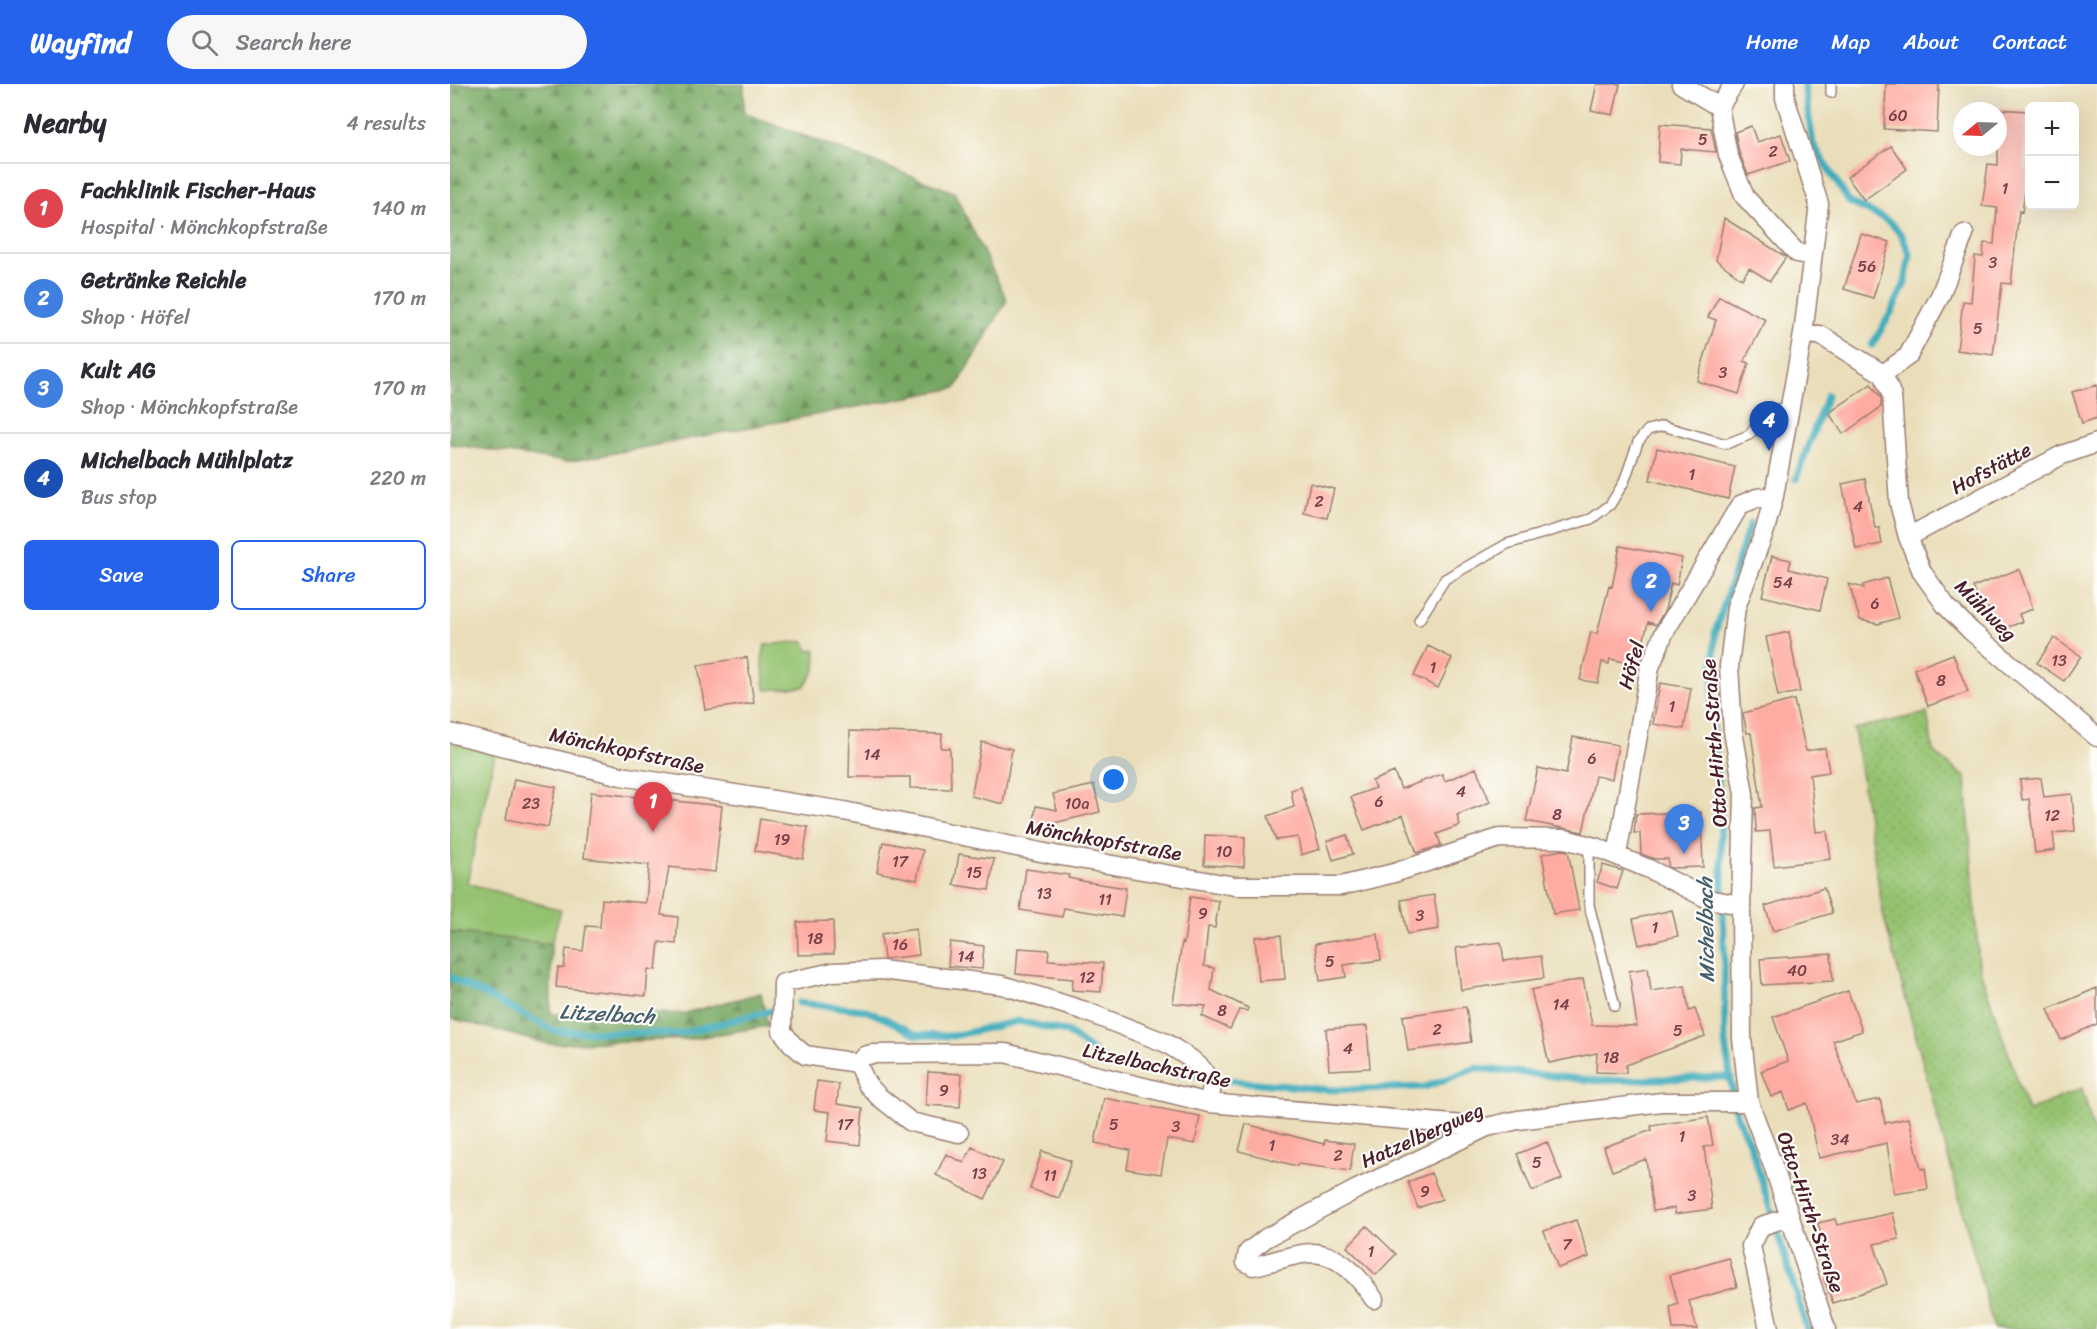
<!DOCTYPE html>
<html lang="en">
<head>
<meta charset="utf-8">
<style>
	:root { --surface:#fff; --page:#f7f7f7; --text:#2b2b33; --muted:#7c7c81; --line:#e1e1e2; --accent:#2563eb }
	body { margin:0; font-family:Sriracha,sans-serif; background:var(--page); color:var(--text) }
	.controls { position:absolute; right:18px; top:18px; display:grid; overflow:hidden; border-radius:9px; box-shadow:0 6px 24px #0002 }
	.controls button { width:54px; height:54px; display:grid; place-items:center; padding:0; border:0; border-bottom:2px solid var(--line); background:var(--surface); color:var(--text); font:30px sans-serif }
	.compass { position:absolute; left:1503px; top:18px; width:54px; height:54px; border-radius:50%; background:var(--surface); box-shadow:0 6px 24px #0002; rotate:251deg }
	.you { position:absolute; left:664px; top:696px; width:21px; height:21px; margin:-15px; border:4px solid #fff; border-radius:50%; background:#1a73e8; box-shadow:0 0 0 9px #1a73e833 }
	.badge { display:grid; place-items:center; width:39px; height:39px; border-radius:50%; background:var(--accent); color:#fff; font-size:20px; font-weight:700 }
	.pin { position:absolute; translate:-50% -50px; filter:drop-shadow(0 2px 3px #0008) }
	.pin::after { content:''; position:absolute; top:32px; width:21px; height:18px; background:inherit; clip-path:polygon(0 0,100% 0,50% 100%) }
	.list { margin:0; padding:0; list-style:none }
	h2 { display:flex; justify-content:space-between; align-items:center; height:78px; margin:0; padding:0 24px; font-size:26px }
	h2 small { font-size:20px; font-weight:400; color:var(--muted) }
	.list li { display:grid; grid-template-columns:39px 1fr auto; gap:18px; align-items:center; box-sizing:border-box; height:90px; padding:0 24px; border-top:2px solid var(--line) }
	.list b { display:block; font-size:22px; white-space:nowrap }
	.list p { margin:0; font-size:20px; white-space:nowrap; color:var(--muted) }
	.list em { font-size:20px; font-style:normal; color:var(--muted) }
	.actions { display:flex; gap:12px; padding:18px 24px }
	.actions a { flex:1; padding:14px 0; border:2px solid var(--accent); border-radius:9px; text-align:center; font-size:21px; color:var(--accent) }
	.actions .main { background:var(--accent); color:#fff }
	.icon { flex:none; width:33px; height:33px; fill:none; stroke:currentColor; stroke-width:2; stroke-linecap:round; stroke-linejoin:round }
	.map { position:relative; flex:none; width:1647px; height:1245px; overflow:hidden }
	header { display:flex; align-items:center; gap:36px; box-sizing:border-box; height:84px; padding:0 30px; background:var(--accent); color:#fff }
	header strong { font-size:28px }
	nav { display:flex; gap:33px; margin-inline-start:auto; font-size:21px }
	.search { width:420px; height:54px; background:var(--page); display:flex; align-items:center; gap:15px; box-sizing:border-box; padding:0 21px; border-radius:33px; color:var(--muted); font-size:22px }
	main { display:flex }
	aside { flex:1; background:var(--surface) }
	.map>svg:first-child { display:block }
</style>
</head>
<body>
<header>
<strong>Wayfind</strong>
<div class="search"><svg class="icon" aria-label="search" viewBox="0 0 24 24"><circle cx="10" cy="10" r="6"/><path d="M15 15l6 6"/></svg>Search here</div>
<nav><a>Home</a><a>Map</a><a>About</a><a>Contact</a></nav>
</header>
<main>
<aside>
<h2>Nearby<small>4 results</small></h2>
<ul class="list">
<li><span class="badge" style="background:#e0444e">1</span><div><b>Fachklinik Fischer-Haus</b><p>Hospital · Mönchkopfstraße</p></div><em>140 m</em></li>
<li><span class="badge" style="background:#3f7fe0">2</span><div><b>Getränke Reichle</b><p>Shop · Höfel</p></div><em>170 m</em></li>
<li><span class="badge" style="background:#3f7fe0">3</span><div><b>Kult AG</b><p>Shop · Mönchkopfstraße</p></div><em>170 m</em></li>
<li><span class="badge" style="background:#1a4fb4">4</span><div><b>Michelbach Mühlplatz</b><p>Bus stop</p></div><em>220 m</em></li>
</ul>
<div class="actions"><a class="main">Save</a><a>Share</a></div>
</aside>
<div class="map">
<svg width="1647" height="1245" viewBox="0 0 1647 1245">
	<defs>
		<pattern id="forest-firs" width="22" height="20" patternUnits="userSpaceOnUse" patternTransform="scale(1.5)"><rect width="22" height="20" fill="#77a862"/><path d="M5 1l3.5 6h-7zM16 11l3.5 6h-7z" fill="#648851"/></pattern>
		<pattern id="park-dots" width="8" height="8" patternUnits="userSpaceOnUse" patternTransform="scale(1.5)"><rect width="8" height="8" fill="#94c270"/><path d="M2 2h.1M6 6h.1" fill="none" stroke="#81a661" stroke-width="1.8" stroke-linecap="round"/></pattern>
	</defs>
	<rect width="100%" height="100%" fill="#fdfcf7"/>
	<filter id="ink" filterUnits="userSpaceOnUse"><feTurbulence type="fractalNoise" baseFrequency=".0167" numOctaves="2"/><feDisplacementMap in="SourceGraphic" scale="12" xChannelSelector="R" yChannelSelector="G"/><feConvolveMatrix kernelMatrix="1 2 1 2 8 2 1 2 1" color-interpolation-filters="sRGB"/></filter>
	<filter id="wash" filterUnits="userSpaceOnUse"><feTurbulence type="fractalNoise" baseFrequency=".008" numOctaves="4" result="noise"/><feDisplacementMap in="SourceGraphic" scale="24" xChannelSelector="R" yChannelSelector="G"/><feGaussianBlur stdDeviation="1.35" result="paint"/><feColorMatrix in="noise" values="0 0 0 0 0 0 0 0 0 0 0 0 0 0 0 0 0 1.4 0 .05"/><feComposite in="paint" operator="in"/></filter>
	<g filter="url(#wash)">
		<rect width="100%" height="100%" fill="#eadeba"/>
		<path fill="#94c270" stroke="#6f704e" stroke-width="1.5" d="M 355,557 L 358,567 L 366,566 L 365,586 L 354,603 L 315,606 L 312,575 L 315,561 Z
			M 0,657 L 45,670 L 17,799 L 111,826 L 101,860 L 0,848 Z"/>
		<path fill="url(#forest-firs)" stroke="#606446" stroke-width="1.5" d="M 0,0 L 294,0 L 294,29 L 504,108 L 557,216 L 506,304 L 117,378 L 0,360 Z
			M 0,848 L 101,860 L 101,930 L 235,929 L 311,909 L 318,942 L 240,955 L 98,960 L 0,934 Z"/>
		<path fill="url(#park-dots)" stroke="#6f704e" stroke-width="1.5" d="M 1477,629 L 1483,667 L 1516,694 L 1529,883 L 1578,1027 L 1632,1004 L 1647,1059 L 1647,1245 L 1544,1245 L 1433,830 L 1404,645 Z"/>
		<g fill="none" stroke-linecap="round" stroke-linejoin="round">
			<path stroke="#3eacbc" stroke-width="7" d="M 1354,0 L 1363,60 L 1399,118 L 1431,133 L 1442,140 L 1452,152 L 1460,171 L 1455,199 L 1442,227 L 1422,261
				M 1346,395 L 1377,311
				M 1300,440 L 1265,549 L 1262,635 L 1270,720 L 1274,860 L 1275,958 L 1286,1031 L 1301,1062 L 1357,1245
				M 0,893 L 105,947 L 228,950 L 321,927
				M 349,919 L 415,926 L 438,936 L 466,951 L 503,952 L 568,937 L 617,948 L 659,979 L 787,997 L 882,1006 L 975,1003 L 1026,984 L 1148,997 L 1281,993"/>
		</g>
		<g id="blocks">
			<path fill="#feaba2" d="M 1147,0 L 1170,0 L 1163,31 L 1141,26 Z
				M 1436,0 L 1489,0 L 1487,48 L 1434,45 Z
				M 1548,25 L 1577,27 L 1574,85 L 1578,86 L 1572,128 L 1569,127 L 1561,200 L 1552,199 L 1543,271 L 1507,266 L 1513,217 L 1521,218 L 1525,172 L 1533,173 L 1534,159 L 1544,160 L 1547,124 L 1532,122 L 1538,80 L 1548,81 Z
				M 1210,40 L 1261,44 L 1266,68 L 1231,65 L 1230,80 L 1208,78 Z
				M 1301,42 L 1307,58 L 1331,50 L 1340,77 L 1298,91 L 1289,68 L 1285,48 Z
				M 1441,62 L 1457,85 L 1414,116 L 1397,93 Z
				M 1274,134 L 1336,173 L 1320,197 L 1299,184 L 1292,195 L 1266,176 Z
				M 1411,150 L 1440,158 L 1423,214 L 1394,205 Z
				M 1269,212 L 1316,236 L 1294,277 L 1299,279 L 1289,310 L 1247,297 L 1266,236 L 1258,233 Z
				M 1421,300 L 1431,314 L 1431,323 L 1393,350 L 1379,329 Z
				M 1647,301 L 1647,334 L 1632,339 L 1622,308 Z
				M 1207,364 L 1285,383 L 1278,415 L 1200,396 Z
				M 1415,395 L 1425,444 L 1429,443 L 1432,460 L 1406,465 L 1392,400 Z
				M 860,399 L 884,405 L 877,434 L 854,429 Z
				M 1170,462 L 1232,474 L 1227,501 L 1221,499 L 1215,526 L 1206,541 L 1198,538 L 1188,581 L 1160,575 L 1159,580 L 1152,578 L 1148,599 L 1130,596 L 1141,548 L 1147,550 L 1159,502 L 1162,503 Z
				M 1322,472 L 1341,476 L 1339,485 L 1377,495 L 1370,526 L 1312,512 Z
				M 1569,485 L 1583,525 L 1569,530 L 1572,538 L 1547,547 L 1539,524 L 1532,527 L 1523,503 Z
				M 1437,494 L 1448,534 L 1428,540 L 1410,536 L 1399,500 L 1414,504 L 1413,501 Z
				M 1339,548 L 1350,608 L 1328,612 L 1316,553 Z
				M 1604,554 L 1631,572 L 1614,597 L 1587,579 Z
				M 978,562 L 1002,574 L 988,604 L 964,592 Z
				M 1503,570 L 1518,608 L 1478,622 L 1464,585 Z
				M 297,573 L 304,619 L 255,626 L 248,581 Z
				M 1210,599 L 1241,604 L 1234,645 L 1203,640 Z
				M 1344,616 L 1356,667 L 1375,664 L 1379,688 L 1360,691 L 1366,748 L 1377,747 L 1381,775 L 1324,782 L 1320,747 L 1306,748 L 1305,724 L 1312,723 L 1301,649 L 1297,649 L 1293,629 Z
				M 400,647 L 492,650 L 491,664 L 500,664 L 501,705 L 460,704 L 460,693 L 399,693 Z
				M 1123,653 L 1168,661 L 1162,695 L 1145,692 L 1133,748 L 1076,737 L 1088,684 L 1116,690 Z
				M 532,658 L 562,665 L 553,720 L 521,712 Z
				M 1026,684 L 1040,718 L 1007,731 L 1010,741 L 987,750 L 991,761 L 967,769 L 953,731 L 914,746 L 901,713 L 925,704 L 922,697 L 944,688 L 951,705 L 992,690 L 995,697 Z
				M 1591,694 L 1594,713 L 1622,710 L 1625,747 L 1603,749 L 1605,766 L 1585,769 L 1579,715 L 1572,716 L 1570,696 Z
				M 64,695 L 106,703 L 98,743 L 56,735 Z
				M 644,701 L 650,728 L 583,744 L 586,722 L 607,726 L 603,710 Z
				M 851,703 L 870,765 L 851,771 L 848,753 L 826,756 L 818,732 L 844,723 L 841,706 Z
				M 141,708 L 272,722 L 265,788 L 219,783 L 211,831 L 228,833 L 226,860 L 209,858 L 206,886 L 198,885 L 196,912 L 106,903 L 108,884 L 114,884 L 116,865 L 133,867 L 136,842 L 150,843 L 152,815 L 196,819 L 199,781 L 134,774 Z
				M 1251,728 L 1253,783 L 1221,784 L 1218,782 L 1218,775 L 1205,775 L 1191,770 L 1190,749 L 1184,749 L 1186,730 Z
				M 310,735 L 358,743 L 353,775 L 305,767 Z
				M 755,751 L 795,753 L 794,783 L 754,781 Z
				M 897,751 L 903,770 L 883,776 L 877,757 Z
				M 433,758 L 473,766 L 467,796 L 427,788 Z
				M 1112,766 L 1118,767 L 1129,826 L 1103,830 L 1092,770 Z
				M 509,770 L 544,775 L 539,806 L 504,801 Z
				M 1153,781 L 1173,787 L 1167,805 L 1147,798 Z
				M 576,785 L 619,791 L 618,794 L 637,798 L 676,804 L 672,833 L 614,824 L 612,833 L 570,826 Z
				M 1374,804 L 1382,829 L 1323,847 L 1315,822 Z
				M 984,811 L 989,845 L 957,850 L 951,816 Z
				M 740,813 L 769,817 L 765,844 L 758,843 L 754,882 L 764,884 L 761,906 L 798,924 L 797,927 L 789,926 L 780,945 L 752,932 L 756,922 L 723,919 L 732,858 L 734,859 Z
				M 1222,826 L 1228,852 L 1189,861 L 1183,835 Z
				M 383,837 L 384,870 L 348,871 L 347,838 Z
				M 466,845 L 469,871 L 434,875 L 431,850 Z
				M 928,850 L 931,876 L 894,881 L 896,893 L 870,897 L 865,860 Z
				M 831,851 L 835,895 L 809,897 L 805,853 Z
				M 500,858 L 534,862 L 532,885 L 498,882 Z
				M 1051,858 L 1054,877 L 1091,872 L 1094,894 L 1011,906 L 1006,864 Z
				M 568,864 L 599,866 L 598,876 L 653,879 L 651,908 L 622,906 L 623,895 L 566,890 Z
				M 1381,870 L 1383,897 L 1312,901 L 1310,875 Z
				M 1198,884 L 1201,907 L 1235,902 L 1239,927 L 1245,925 L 1255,952 L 1176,981 L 1176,989 L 1146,988 L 1147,969 L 1099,979 L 1081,906 L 1133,895 L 1142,941 L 1187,942 L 1179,887 Z
				M 1647,904 L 1647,940 L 1611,956 L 1598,925 Z
				M 1398,907 L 1412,947 L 1383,957 L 1406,1020 L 1430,1015 L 1435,1039 L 1459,1034 L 1471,1085 L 1475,1084 L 1478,1105 L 1444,1110 L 1437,1059 L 1369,1074 L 1357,1019 L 1339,1026 L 1333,1008 L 1321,1013 L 1311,987 L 1338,977 L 1323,933 Z
				M 1016,923 L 1021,958 L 958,967 L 953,932 Z
				M 917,942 L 920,984 L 879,986 L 876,945 Z
				M 478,988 L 512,990 L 510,1023 L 476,1021 Z
				M 367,997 L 389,1000 L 387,1020 L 413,1024 L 410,1061 L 377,1057 L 380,1028 L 364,1026 Z
				M 654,1014 L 750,1032 L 745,1060 L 717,1055 L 711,1090 L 677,1085 L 680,1066 L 645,1059 Z
				M 1258,1033 L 1263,1061 L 1254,1063 L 1262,1125 L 1225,1130 L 1225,1124 L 1203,1127 L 1196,1075 L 1162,1087 L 1154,1063 L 1202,1046 L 1201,1042 Z
				M 796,1040 L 874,1060 L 875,1056 L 904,1060 L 900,1087 L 848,1080 L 847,1082 L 789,1067 Z
				M 1097,1058 L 1112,1095 L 1082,1107 L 1067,1070 Z
				M 522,1063 L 553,1078 L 535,1115 L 486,1091 L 496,1070 L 514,1079 Z
				M 592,1067 L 621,1077 L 609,1114 L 580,1105 Z
				M 981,1089 L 992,1115 L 968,1124 L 958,1098 Z
				M 1443,1129 L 1449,1155 L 1424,1160 L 1437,1200 L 1383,1219 L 1374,1195 L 1380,1193 L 1368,1139 L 1385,1135 L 1387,1141 Z
				M 1126,1136 L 1139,1173 L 1108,1184 L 1094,1147 Z
				M 917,1142 L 946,1170 L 926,1191 L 897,1163 Z
				M 1279,1174 L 1287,1203 L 1239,1217 L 1247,1245 L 1223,1245 L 1220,1223 L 1228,1220 L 1220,1191 Z"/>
		</g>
	</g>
	<g filter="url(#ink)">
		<use href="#blocks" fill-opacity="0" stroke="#9a7e72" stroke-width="1.5"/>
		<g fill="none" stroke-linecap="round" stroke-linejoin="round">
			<defs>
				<path id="lane" d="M 1381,9 L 1381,0
					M 969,536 L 995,495 L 1057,460 L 1141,435 L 1160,421 L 1174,398 L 1188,358 L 1198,346 L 1213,342 L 1276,360 L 1299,351 L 1320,326 L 1339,324
					M 1139,761 L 1139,821 L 1165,922"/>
				<path id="street" d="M 1231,0 L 1269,23 L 1278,71 L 1295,113 L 1347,169 L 1362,172
					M 1335,0 L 1335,14 L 1369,120 L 1353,250 L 1324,412 L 1315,446 L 1286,523 L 1279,582 L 1283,647 L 1294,710 L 1291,821 L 1292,954 L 1299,1018 L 1325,1087 L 1376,1245
					M 1269,23 L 1284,0
					M 1353,250 L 1370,251 L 1433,290 L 1442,312 L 1449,419 L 1458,453 L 1472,488 L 1496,522 L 1521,547 L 1647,653
					M 1433,290 L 1458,272 L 1490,212 L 1514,150
					M 1458,453 L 1612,371 L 1647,359
					M 0,649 L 171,692 L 394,727 L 605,771 L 785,802 L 891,802 L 944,789 L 1049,754 L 1115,755 L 1148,764 L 1199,785 L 1258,815 L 1291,821
					M 1167,771 L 1200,583 L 1214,549 L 1290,421 L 1307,414 L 1324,412
					M 407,979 L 417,1000 L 428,1012 L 461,1038 L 509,1049
					M 759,1019 L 762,1001 L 752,985 L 741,975 L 716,959 L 632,926 L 552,901 L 431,886 L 383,888 L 333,899 L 332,947 L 342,960 L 355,971 L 407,979 L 414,972 L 422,970 L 555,969 L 759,1019 L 1037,1043
					M 924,1215 C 910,1194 890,1170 863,1169 C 843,1169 822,1179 803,1182 L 796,1178 L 798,1168 L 816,1154 L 905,1106 L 1037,1043 L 1068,1036 L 1212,1018 L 1299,1018
					M 1319,1245 L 1301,1162 L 1311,1142 L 1339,1133"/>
			</defs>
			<use href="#lane" stroke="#9a7e72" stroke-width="12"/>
			<use href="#street" stroke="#9a7e72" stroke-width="21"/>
			<use href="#lane" stroke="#fff" stroke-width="9"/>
			<use href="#street" stroke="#fff" stroke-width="18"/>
		</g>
	</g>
	<g text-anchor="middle" stroke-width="4.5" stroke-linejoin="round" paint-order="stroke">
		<g font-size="16" fill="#774249">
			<text x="1448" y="37">60</text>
			<text x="1253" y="61">5</text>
			<text x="1323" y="73">2</text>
			<text x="1555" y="110">1</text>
			<text x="1543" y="184">3</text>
			<text x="1417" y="188">56</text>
			<text x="1528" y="250">5</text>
			<text x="1273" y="294">3</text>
			<text x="1242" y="396">1</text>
			<text x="869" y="423">2</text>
			<text x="1408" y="428">4</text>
			<text x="1333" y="504">54</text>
			<text x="1425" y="525">6</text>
			<text x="1609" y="582">13</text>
			<text x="983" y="589">1</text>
			<text x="1491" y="602">8</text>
			<text x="1222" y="628">1</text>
			<text x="422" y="676">14</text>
			<text x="1142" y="680">6</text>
			<text x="1011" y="713">4</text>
			<text x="929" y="723">6</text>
			<text x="81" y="725">23</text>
			<text x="627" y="725">10a</text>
			<text x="1107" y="736">8</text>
			<text x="1602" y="737">12</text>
			<text x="332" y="761">19</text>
			<text x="774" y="773">10</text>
			<text x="450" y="783">17</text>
			<text x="524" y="794">15</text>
			<text x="594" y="815">13</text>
			<text x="655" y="821">11</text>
			<text x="753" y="835">9</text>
			<text x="970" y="837">3</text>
			<text x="1205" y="849">1</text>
			<text x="365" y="860">18</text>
			<text x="450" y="866">16</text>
			<text x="516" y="878">14</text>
			<text x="880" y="883">5</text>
			<text x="1347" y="892">40</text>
			<text x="637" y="899">12</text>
			<text x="1111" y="926">14</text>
			<text x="772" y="932">8</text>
			<text x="987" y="951">2</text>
			<text x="1228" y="952">5</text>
			<text x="898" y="970">4</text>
			<text x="1161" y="979">18</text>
			<text x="494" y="1012">9</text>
			<text x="395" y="1046">17</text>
			<text x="664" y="1046">5</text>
			<text x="726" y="1048">3</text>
			<text x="1232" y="1058">1</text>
			<text x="1390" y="1061">34</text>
			<text x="822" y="1067">1</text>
			<text x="888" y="1077">2</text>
			<text x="1087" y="1084">5</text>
			<text x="529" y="1095">13</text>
			<text x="600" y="1097">11</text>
			<text x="975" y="1113">9</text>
			<text x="1242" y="1117">3</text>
			<text x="1117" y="1166">7</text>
			<text x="921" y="1173">1</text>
		</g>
		<g font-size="20" fill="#4a1f2b" stroke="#fdfcf7">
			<text transform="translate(1541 384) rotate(-28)" y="7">Hofstätte</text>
			<text transform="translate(1536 526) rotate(45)" y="7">Mühlweg</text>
			<text transform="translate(1181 581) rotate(-74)" y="7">Höfel</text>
			<text transform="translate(1264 659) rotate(-94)" y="7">Otto-Hirth-Straße</text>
			<text transform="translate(177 666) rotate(12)" y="7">Mönchkopfstraße</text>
			<text transform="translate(654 756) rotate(10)" y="7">Mönchkopfstraße</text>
			<text transform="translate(707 981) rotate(12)" y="7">Litzelbachstraße</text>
			<text transform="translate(972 1051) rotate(-24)" y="7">Hatzelbergweg</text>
			<text transform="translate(1361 1128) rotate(71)" y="7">Otto-Hirth-Straße</text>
		</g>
		<g font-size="21" font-style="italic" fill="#455e6c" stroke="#fdfcf7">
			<text transform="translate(1256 846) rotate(-91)" y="7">Michelbach</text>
			<text transform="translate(157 930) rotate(3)" y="7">Litzelbach</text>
		</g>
	</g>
</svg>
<div class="controls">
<button>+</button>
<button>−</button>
</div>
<svg class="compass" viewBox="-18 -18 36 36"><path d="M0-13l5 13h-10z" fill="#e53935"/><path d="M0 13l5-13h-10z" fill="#7c7c81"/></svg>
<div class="you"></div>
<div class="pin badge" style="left:203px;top:748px;background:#e0444e">1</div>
<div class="pin badge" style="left:1201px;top:528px;background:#3f7fe0">2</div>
<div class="pin badge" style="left:1234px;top:770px;background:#3f7fe0">3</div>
<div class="pin badge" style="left:1319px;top:367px;background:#1a4fb4">4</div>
</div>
</main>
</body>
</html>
